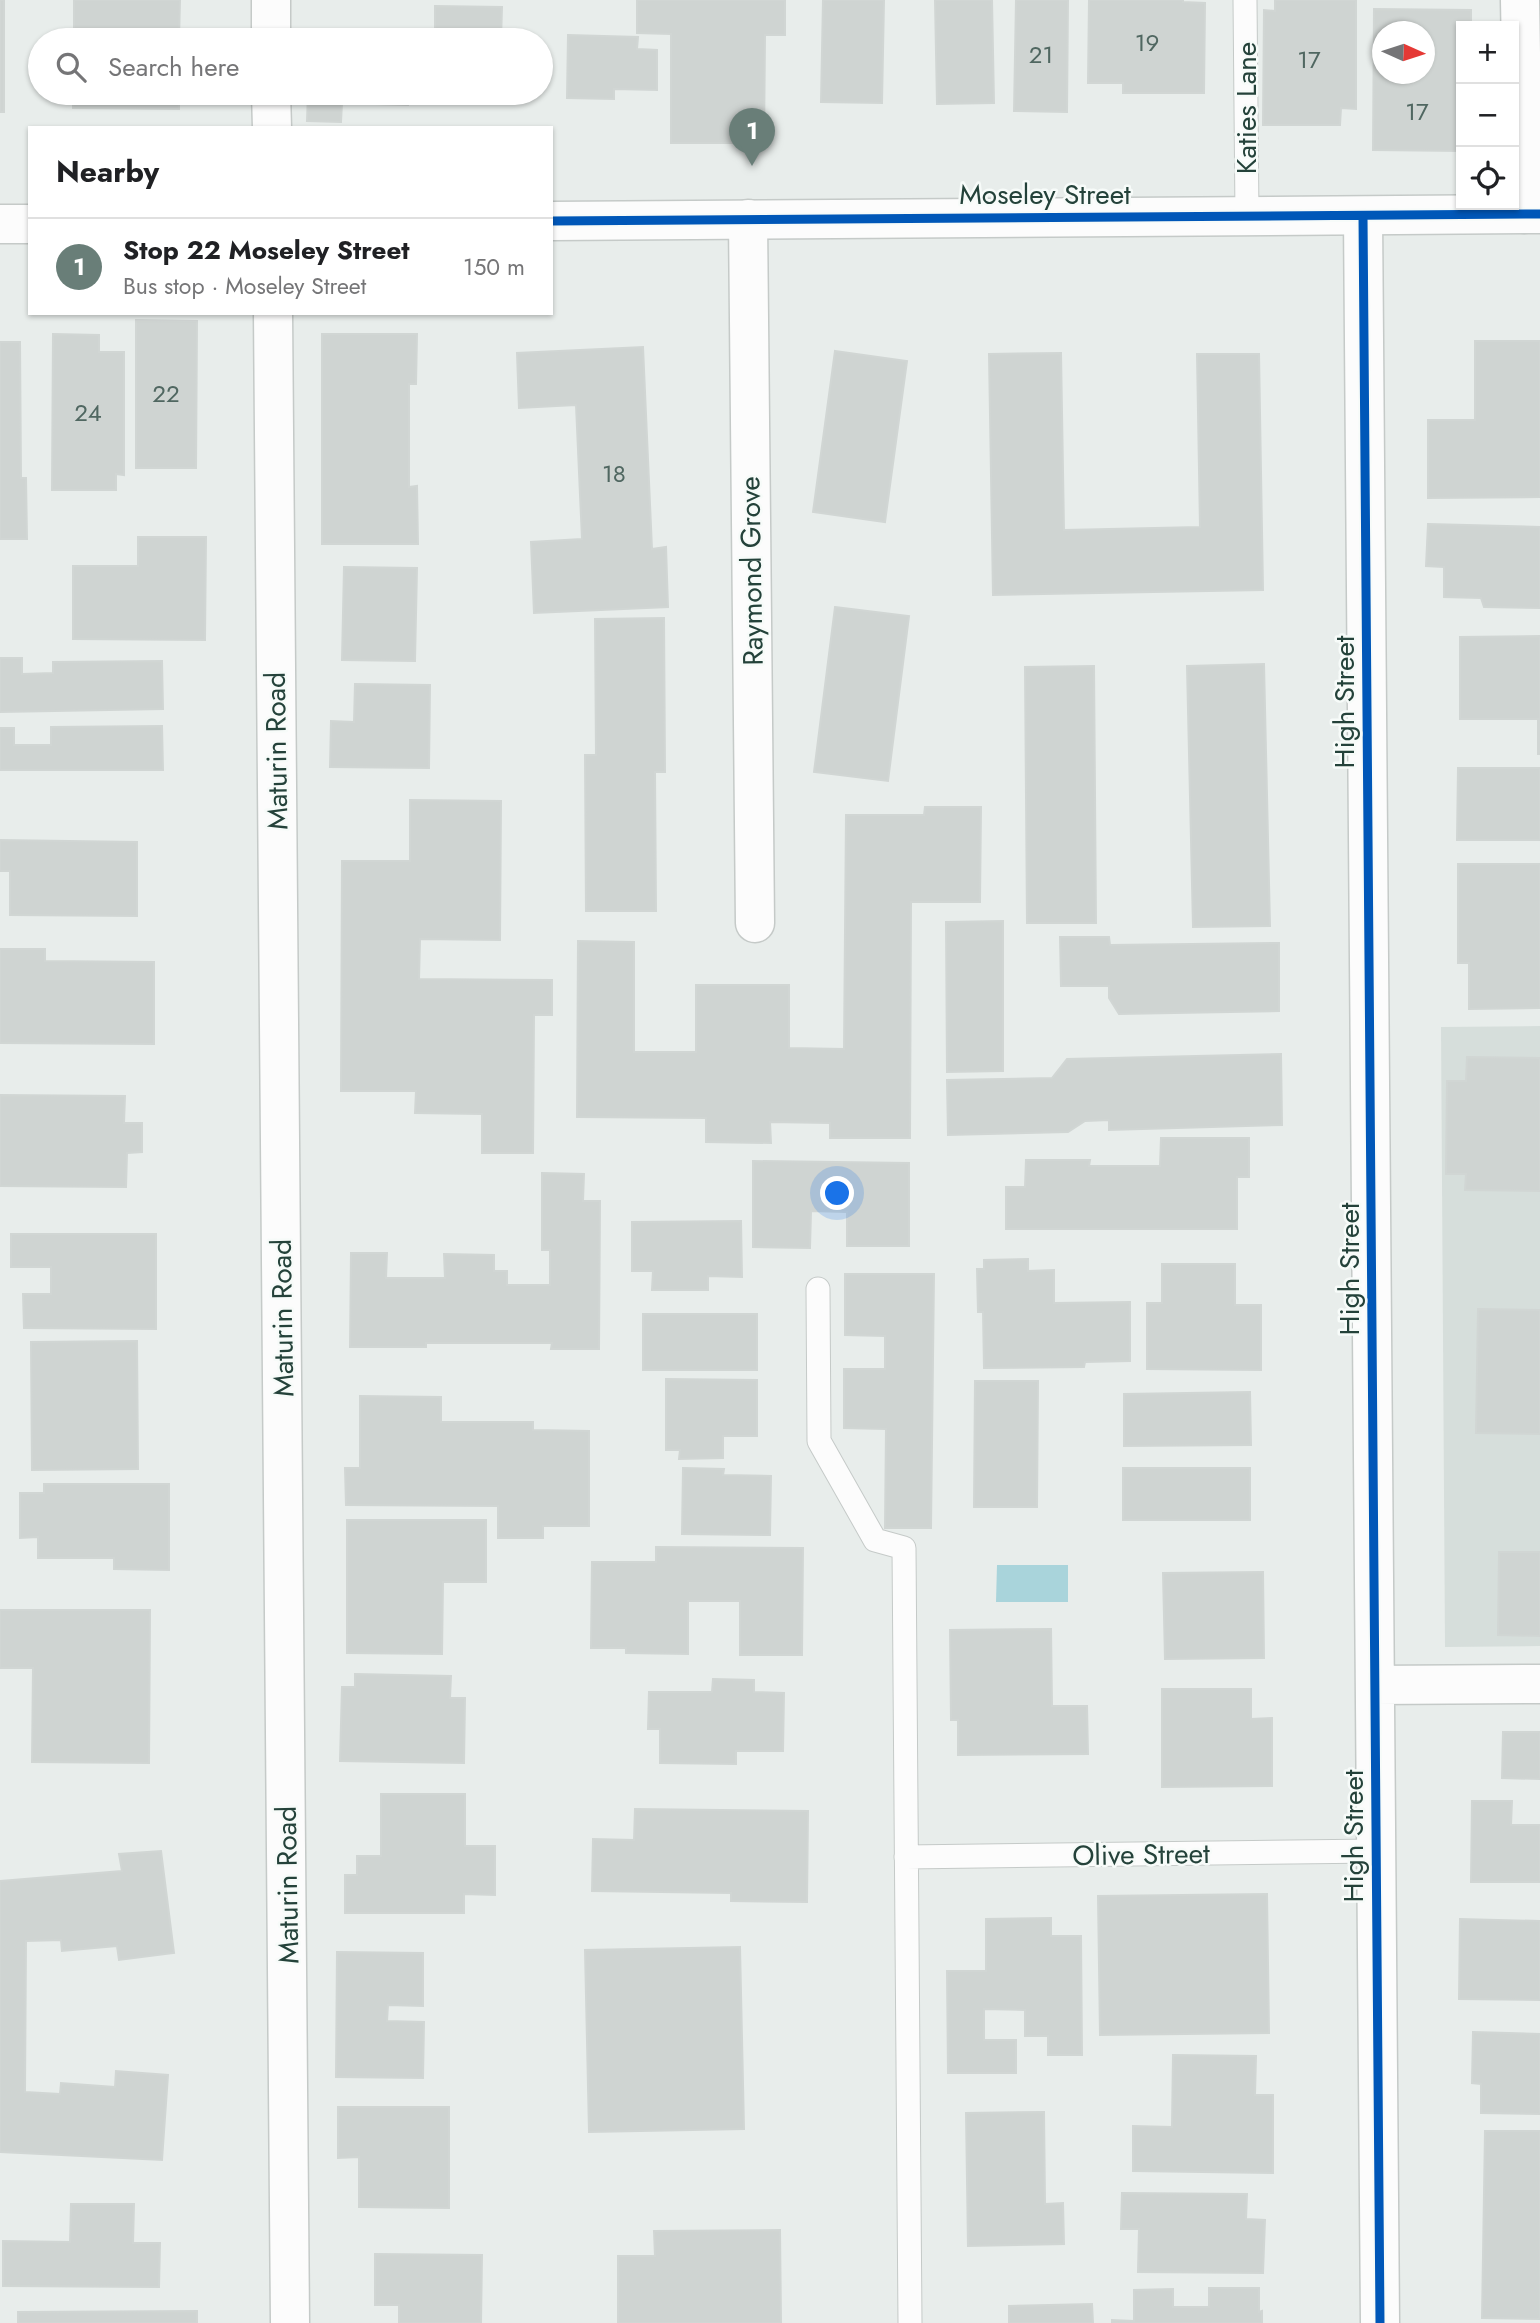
<!DOCTYPE html>
<html lang="en">
<head>
<meta charset="utf-8">
<style>
	:root { --surface:#fff; --page:#f2f2f2; --text:#202124; --muted:#757577; --line:#e0e0e0; --accent:#697e78 }
	body { margin:0; font-family:Jost,sans-serif; background:var(--page); color:var(--text) }
	.controls { position:absolute; right:21px; top:21px; display:grid; overflow:hidden; border-radius:0px; box-shadow:0 2px 5px #0004 }
	.controls button { width:63px; height:63px; display:grid; place-items:center; padding:0; border:0; border-bottom:2px solid var(--line); background:var(--surface); color:var(--text); font:35px sans-serif }
	.compass { position:absolute; left:1372px; top:21px; width:63px; height:63px; border-radius:50%; background:var(--surface); box-shadow:0 2px 5px #0004; rotate:93deg }
	.you { position:absolute; left:838px; top:1194px; width:24px; height:24px; margin:-18px; border:5px solid #fff; border-radius:50%; background:#1a73e8; box-shadow:0 0 0 10px #1a73e833 }
	.badge { display:grid; place-items:center; width:46px; height:46px; border-radius:50%; background:var(--accent); color:#fff; font-size:23px; font-weight:700 }
	.pin { position:absolute; translate:-50% -58px; filter:drop-shadow(0 2px 4px #0008) }
	.pin::after { content:''; position:absolute; top:37px; width:24px; height:21px; background:inherit; clip-path:polygon(0 0,100% 0,50% 100%) }
	.list { margin:0; padding:0; list-style:none }
	h2 { display:flex; justify-content:space-between; align-items:center; height:91px; margin:0; padding:0 28px; font-size:30px }
	h2 small { font-size:23px; font-weight:400; color:var(--muted) }
	.list li { display:grid; grid-template-columns:46px 1fr auto; gap:21px; align-items:center; box-sizing:border-box; height:98px; padding:0 28px; border-top:2px solid var(--line) }
	.list b { display:block; font-size:26px; white-space:nowrap }
	.list p { margin:0; font-size:23px; white-space:nowrap; color:var(--muted) }
	.list em { font-size:23px; font-style:normal; color:var(--muted) }
	.icon { flex:none; width:38px; height:38px; fill:none; stroke:currentColor; stroke-width:2; stroke-linecap:round; stroke-linejoin:round }
	.map { position:relative; flex:none; width:1540px; height:2323px; overflow:hidden }
	.search { position:absolute; background:var(--surface); box-shadow:0 2px 5px #0004; left:28px; top:28px; width:525px; height:77px; display:flex; align-items:center; gap:18px; box-sizing:border-box; padding:0 24px; border-radius:38px; color:var(--muted); font-size:26px }
	.panel { position:absolute; background:var(--surface); box-shadow:0 2px 5px #0004; left:28px; top:126px; width:525px; height:189px; border-radius:0px }
	.map>svg:first-child { display:block }
</style>
</head>
<body>
<div class="map">
<svg width="1540" height="2323" viewBox="0 0 1540 2323">
	<rect width="100%" height="100%" fill="#e8edeb"/>
	<path fill="#d6dedb" d="M 1540,1026 L 1540,1646 L 1445,1647 L 1441,1027 Z"/>
	<path fill="#a9d4db" d="M 997,1565 L 1068,1565 L 1068,1602 L 996,1602 Z"/>
	<path fill="#cfd4d2" stroke="#d1d6d4" stroke-width="2" fill-rule="evenodd" d="M 0,0 L 4,0 L 4,112 L 0,112 Z
		M 74,0 L 180,0 L 179,40 L 74,40 Z
		M 637,0 L 785,0 L 785,35 L 765,35 L 764,143 L 671,143 L 671,34 L 637,33 Z
		M 823,0 L 884,0 L 882,103 L 821,102 Z
		M 935,0 L 992,0 L 994,103 L 937,104 Z
		M 1016,0 L 1068,0 L 1067,112 L 1014,111 Z
		M 1089,0 L 1183,0 L 1183,2 L 1205,3 L 1204,93 L 1123,93 L 1123,83 L 1088,83 Z
		M 1275,0 L 1356,0 L 1356,109 L 1341,108 L 1340,125 L 1263,125 L 1264,10 L 1275,11 Z
		M 435,6 L 502,7 L 501,40 L 435,40 Z
		M 1374,9 L 1471,10 L 1471,26 L 1461,26 L 1461,151 L 1373,150 ZM 1382,32 L 1424,32 L 1424,74 L 1382,74 Z
		M 333,29 L 410,31 L 410,40 L 333,40 Z
		M 568,35 L 638,37 L 637,49 L 657,50 L 657,90 L 614,89 L 614,99 L 567,98 Z
		M 73,93 L 179,93 L 179,109 L 73,108 Z
		M 308,93 L 409,93 L 408,105 L 342,103 L 341,122 L 307,121 Z
		M 434,93 L 500,93 L 500,96 L 434,95 Z
		M 136,320 L 197,321 L 196,468 L 136,468 Z
		M 53,334 L 99,335 L 99,352 L 124,352 L 124,475 L 116,474 L 116,490 L 52,490 Z
		M 322,334 L 417,334 L 416,384 L 409,384 L 409,487 L 417,486 L 418,544 L 322,544 Z
		M 1475,341 L 1540,341 L 1540,497 L 1428,498 L 1428,420 L 1475,420 Z
		M 0,342 L 20,342 L 21,478 L 26,478 L 27,539 L 0,539 Z
		M 643,347 L 652,549 L 666,547 L 668,607 L 534,613 L 531,542 L 582,539 L 576,405 L 519,408 L 517,353 Z
		M 835,351 L 907,361 L 885,522 L 813,512 Z
		M 1061,353 L 1064,530 L 1200,527 L 1197,354 L 1259,354 L 1263,590 L 993,595 L 989,354 Z
		M 1428,524 L 1540,527 L 1540,608 L 1484,607 L 1481,598 L 1444,597 L 1444,567 L 1426,566 Z
		M 138,537 L 206,537 L 205,640 L 73,639 L 73,566 L 138,566 Z
		M 344,567 L 417,568 L 415,661 L 342,660 Z
		M 835,607 L 909,616 L 888,781 L 814,772 Z
		M 664,618 L 665,772 L 655,772 L 656,911 L 586,911 L 585,755 L 596,755 L 595,619 Z
		M 1540,636 L 1540,754 L 1538,754 L 1538,719 L 1460,719 L 1460,637 Z
		M 0,658 L 22,658 L 22,674 L 53,673 L 53,662 L 162,661 L 163,709 L 0,712 Z
		M 1264,664 L 1270,926 L 1193,927 L 1187,666 Z
		M 1094,666 L 1096,923 L 1027,923 L 1025,667 Z
		M 355,684 L 430,685 L 429,768 L 330,767 L 331,721 L 354,722 Z
		M 162,726 L 163,770 L 0,770 L 0,728 L 14,728 L 14,745 L 51,745 L 51,727 Z
		M 1458,768 L 1540,768 L 1540,840 L 1457,840 Z
		M 410,800 L 501,801 L 500,940 L 420,939 L 419,979 L 552,980 L 552,1015 L 534,1015 L 533,1153 L 482,1153 L 482,1114 L 415,1113 L 416,1091 L 341,1091 L 342,861 L 410,861 Z
		M 925,807 L 981,807 L 980,902 L 911,902 L 910,1138 L 830,1138 L 830,1123 L 770,1122 L 771,1143 L 706,1142 L 706,1118 L 577,1117 L 578,941 L 634,942 L 634,1052 L 696,1052 L 696,985 L 789,985 L 789,1048 L 844,1049 L 846,815 L 924,815 Z
		M 0,840 L 137,842 L 137,916 L 10,915 L 10,871 L 0,871 Z
		M 1458,864 L 1540,864 L 1540,1008 L 1469,1009 L 1469,963 L 1458,963 Z
		M 1003,921 L 1003,1071 L 947,1072 L 946,922 Z
		M 1060,937 L 1109,937 L 1110,945 L 1279,943 L 1279,1011 L 1119,1014 L 1109,998 L 1109,986 L 1061,986 Z
		M 0,949 L 45,949 L 45,961 L 154,962 L 154,1044 L 0,1043 Z
		M 1281,1054 L 1282,1125 L 1109,1130 L 1109,1120 L 1085,1121 L 1068,1132 L 948,1135 L 947,1080 L 1052,1078 L 1067,1059 Z
		M 1467,1057 L 1540,1058 L 1540,1191 L 1465,1190 L 1466,1174 L 1446,1174 L 1447,1081 L 1466,1081 Z
		M 0,1095 L 125,1096 L 124,1123 L 142,1123 L 142,1152 L 127,1153 L 126,1187 L 0,1186 Z
		M 1161,1138 L 1249,1138 L 1249,1177 L 1237,1177 L 1237,1229 L 1006,1229 L 1006,1187 L 1025,1187 L 1026,1160 L 1090,1160 L 1089,1166 L 1160,1166 Z
		M 753,1161 L 909,1163 L 909,1246 L 847,1246 L 847,1212 L 811,1211 L 810,1248 L 753,1247 Z
		M 542,1173 L 584,1174 L 583,1201 L 600,1201 L 599,1349 L 551,1349 L 552,1343 L 426,1343 L 426,1347 L 350,1347 L 351,1253 L 387,1253 L 386,1278 L 445,1278 L 444,1254 L 494,1255 L 494,1271 L 507,1271 L 507,1285 L 550,1285 L 550,1250 L 542,1250 Z
		M 741,1221 L 742,1277 L 708,1276 L 708,1290 L 652,1290 L 653,1271 L 632,1271 L 632,1222 Z
		M 11,1234 L 156,1234 L 156,1329 L 24,1328 L 23,1294 L 51,1294 L 51,1267 L 11,1267 Z
		M 1028,1259 L 1028,1271 L 1054,1270 L 1054,1303 L 1130,1302 L 1130,1361 L 1085,1362 L 1084,1367 L 984,1368 L 983,1312 L 978,1312 L 977,1269 L 984,1269 L 984,1260 Z
		M 1162,1264 L 1235,1264 L 1235,1305 L 1261,1305 L 1261,1370 L 1147,1369 L 1147,1303 L 1162,1303 Z
		M 845,1274 L 934,1274 L 931,1528 L 885,1528 L 886,1429 L 844,1428 L 844,1369 L 885,1369 L 885,1336 L 845,1335 Z
		M 1478,1309 L 1540,1310 L 1540,1434 L 1476,1433 Z
		M 643,1314 L 757,1314 L 757,1370 L 643,1370 Z
		M 137,1341 L 138,1469 L 32,1470 L 31,1342 Z
		M 666,1379 L 757,1380 L 757,1436 L 723,1436 L 723,1458 L 679,1459 L 680,1450 L 666,1450 Z
		M 975,1381 L 1038,1381 L 1037,1507 L 974,1507 Z
		M 1250,1392 L 1251,1445 L 1124,1446 L 1124,1394 Z
		M 360,1396 L 441,1397 L 441,1422 L 533,1422 L 533,1430 L 589,1431 L 589,1526 L 543,1526 L 543,1538 L 498,1538 L 498,1506 L 346,1505 L 345,1468 L 360,1468 Z
		M 683,1468 L 724,1469 L 723,1475 L 771,1476 L 770,1535 L 682,1534 Z
		M 1123,1468 L 1250,1468 L 1250,1520 L 1123,1520 Z
		M 44,1484 L 169,1484 L 169,1570 L 114,1569 L 114,1558 L 38,1558 L 38,1537 L 20,1538 L 20,1493 L 44,1493 Z
		M 347,1520 L 486,1520 L 486,1582 L 443,1582 L 442,1654 L 347,1653 Z
		M 656,1547 L 803,1548 L 802,1655 L 740,1655 L 740,1601 L 688,1601 L 688,1654 L 626,1653 L 626,1648 L 591,1648 L 592,1562 L 656,1562 Z
		M 1499,1552 L 1540,1552 L 1540,1636 L 1498,1635 Z
		M 1263,1572 L 1264,1658 L 1165,1659 L 1163,1573 Z
		M 0,1610 L 150,1610 L 149,1763 L 32,1762 L 33,1668 L 0,1668 Z
		M 1051,1629 L 1052,1706 L 1087,1706 L 1088,1754 L 958,1755 L 958,1720 L 951,1720 L 950,1630 Z
		M 355,1674 L 451,1676 L 450,1698 L 465,1698 L 464,1763 L 340,1761 L 342,1687 L 355,1687 Z
		M 713,1679 L 754,1680 L 754,1692 L 784,1693 L 783,1751 L 736,1751 L 736,1764 L 660,1763 L 660,1729 L 648,1729 L 649,1692 L 712,1692 Z
		M 1162,1689 L 1251,1689 L 1251,1719 L 1272,1718 L 1272,1786 L 1162,1787 Z
		M 1503,1732 L 1540,1732 L 1540,1779 L 1502,1778 Z
		M 381,1794 L 465,1794 L 465,1846 L 495,1846 L 495,1895 L 464,1894 L 464,1913 L 345,1913 L 345,1875 L 357,1875 L 357,1856 L 381,1856 Z
		M 1472,1801 L 1512,1801 L 1511,1825 L 1540,1825 L 1540,1882 L 1471,1882 Z
		M 635,1809 L 808,1811 L 807,1902 L 731,1901 L 731,1893 L 592,1891 L 593,1839 L 634,1840 Z
		M 161,1851 L 174,1953 L 119,1960 L 117,1946 L 62,1951 L 61,1940 L 26,1941 L 25,2092 L 60,2094 L 61,2083 L 115,2087 L 116,2071 L 168,2075 L 162,2160 L 0,2152 L 0,1881 L 122,1871 L 119,1854 Z
		M 1267,1894 L 1269,2033 L 1100,2035 L 1098,1896 Z
		M 1051,1918 L 1051,1936 L 1081,1936 L 1082,2055 L 1048,2055 L 1048,2036 L 1025,2036 L 1025,2010 L 984,2009 L 984,2040 L 1016,2040 L 1016,2073 L 948,2073 L 947,1971 L 986,1971 L 986,1919 Z
		M 1460,1919 L 1540,1921 L 1540,2000 L 1459,1999 Z
		M 740,1947 L 744,2129 L 589,2132 L 585,1950 Z
		M 337,1952 L 423,1953 L 423,2006 L 388,2005 L 387,2021 L 424,2022 L 423,2078 L 336,2077 Z
		M 1473,2032 L 1540,2034 L 1540,2114 L 1481,2113 L 1481,2084 L 1472,2083 Z
		M 1173,2055 L 1256,2056 L 1255,2095 L 1273,2095 L 1273,2173 L 1133,2171 L 1133,2126 L 1172,2127 Z
		M 338,2107 L 449,2107 L 449,2208 L 359,2207 L 359,2157 L 338,2158 Z
		M 1044,2112 L 1045,2204 L 1063,2203 L 1064,2244 L 968,2246 L 966,2113 Z
		M 1485,2131 L 1540,2131 L 1540,2319 L 1482,2318 Z
		M 1122,2193 L 1247,2194 L 1246,2219 L 1265,2220 L 1263,2273 L 1138,2272 L 1139,2229 L 1121,2229 Z
		M 71,2204 L 134,2204 L 133,2243 L 160,2243 L 159,2287 L 3,2286 L 3,2241 L 70,2242 Z
		M 780,2230 L 781,2323 L 618,2323 L 618,2256 L 655,2256 L 654,2231 Z
		M 375,2254 L 482,2255 L 481,2323 L 399,2323 L 399,2305 L 375,2305 Z
		M 1209,2288 L 1259,2288 L 1259,2312 L 1262,2311 L 1262,2323 L 1112,2323 L 1112,2320 L 1134,2321 L 1134,2290 L 1173,2289 L 1173,2307 L 1209,2307 Z
		M 1092,2304 L 1093,2323 L 1009,2323 L 1009,2306 Z
		M 197,2311 L 197,2323 L 18,2323 L 18,2312 Z"/>
	<g fill="none" stroke-linecap="round" stroke-linejoin="round">
		<defs>
			<path id="service" d="M 1245,0 L 1247,216
				M 818,1289 L 819,1441 L 875,1540 L 904,1548 L 910,2323
				M 906,1857 L 1376,1851"/>
			<path id="minor" d="M 271,0 L 271,40
				M 1520,0 L 1524,214
				M 271,93 L 272,128
				M 1363,216 L 1380,2323
				M 748,219 L 755,923
				M 273,313 L 290,2323
				M 1375,1685 L 1540,1684"/>
			<path id="tertiary" d="M 551,221 L 1540,214
				M 0,224 L 30,224"/>
		</defs>
		<use href="#service" stroke="#c5cac8" stroke-width="25"/>
		<use href="#minor" stroke="#c5cac8" stroke-width="41"/>
		<use href="#tertiary" stroke="#c5cac8" stroke-width="41"/>
		<use href="#service" stroke="#fcfcfc" stroke-width="23"/>
		<use href="#minor" stroke="#fcfcfc" stroke-width="38"/>
		<use href="#tertiary" stroke="#fcfcfc" stroke-width="38"/>
		<defs>
			<path id="cycleway" d="M 1363,216 L 1380,2323
				M 551,221 L 1540,214"/>
		</defs>
		<use href="#cycleway" stroke="#f7fbf9" stroke-width="13"/>
		<use href="#cycleway" stroke="#0057b8" stroke-width="9"/>
	</g>
	<g text-anchor="middle" stroke-width="5" stroke-linejoin="round" paint-order="stroke">
		<g font-size="24" fill="#506761">
			<text x="1147" y="51">19</text>
			<text x="1041" y="63">21</text>
			<text x="1309" y="68">17</text>
			<text x="1417" y="120">17</text>
			<text x="166" y="402">22</text>
			<text x="88" y="421">24</text>
			<text x="614" y="482">18</text>
		</g>
		<g font-size="28" fill="#24423a" stroke="#f7fbf9">
			<text transform="translate(1246 108) rotate(-90)" y="10">Katies Lane</text>
			<text x="1045" y="204">Moseley Street</text>
			<text transform="translate(751 571) rotate(-91)" y="10">Raymond Grove</text>
			<text transform="translate(1344 702) rotate(-90)" y="10">High Street</text>
			<text transform="translate(276 751) rotate(-91)" y="10">Maturin Road</text>
			<text transform="translate(1349 1269) rotate(-90)" y="10">High Street</text>
			<text transform="translate(282 1318) rotate(-91)" y="10">Maturin Road</text>
			<text transform="translate(1353 1836) rotate(-90)" y="10">High Street</text>
			<text transform="translate(1141 1854) rotate(-1)" y="10">Olive Street</text>
			<text transform="translate(287 1885) rotate(-91)" y="10">Maturin Road</text>
		</g>
	</g>
</svg>
<div class="controls">
<button>+</button>
<button>−</button>
<button><svg class="icon" aria-label="locate" viewBox="0 0 24 24"><circle cx="12" cy="12" r="6"/><path d="M12 2v4M12 18v4M2 12h4M18 12h4"/></svg></button>
</div>
<svg class="compass" viewBox="-18 -18 36 36"><path d="M0-13l5 13h-10z" fill="#e53935"/><path d="M0 13l5-13h-10z" fill="#757577"/></svg>
<div class="you"></div>
<div class="pin badge" style="left:752px;top:166px">1</div>
<div class="search"><svg class="icon" aria-label="search" viewBox="0 0 24 24"><circle cx="10" cy="10" r="6"/><path d="M15 15l6 6"/></svg>Search here</div>
<section class="panel">
<h2>Nearby<small></small></h2>
<ul class="list">
<li><span class="badge">1</span><div><b>Stop 22 Moseley Street</b><p>Bus stop · Moseley Street</p></div><em>150 m</em></li>
</ul>
</section>
</div>
</body>
</html>
